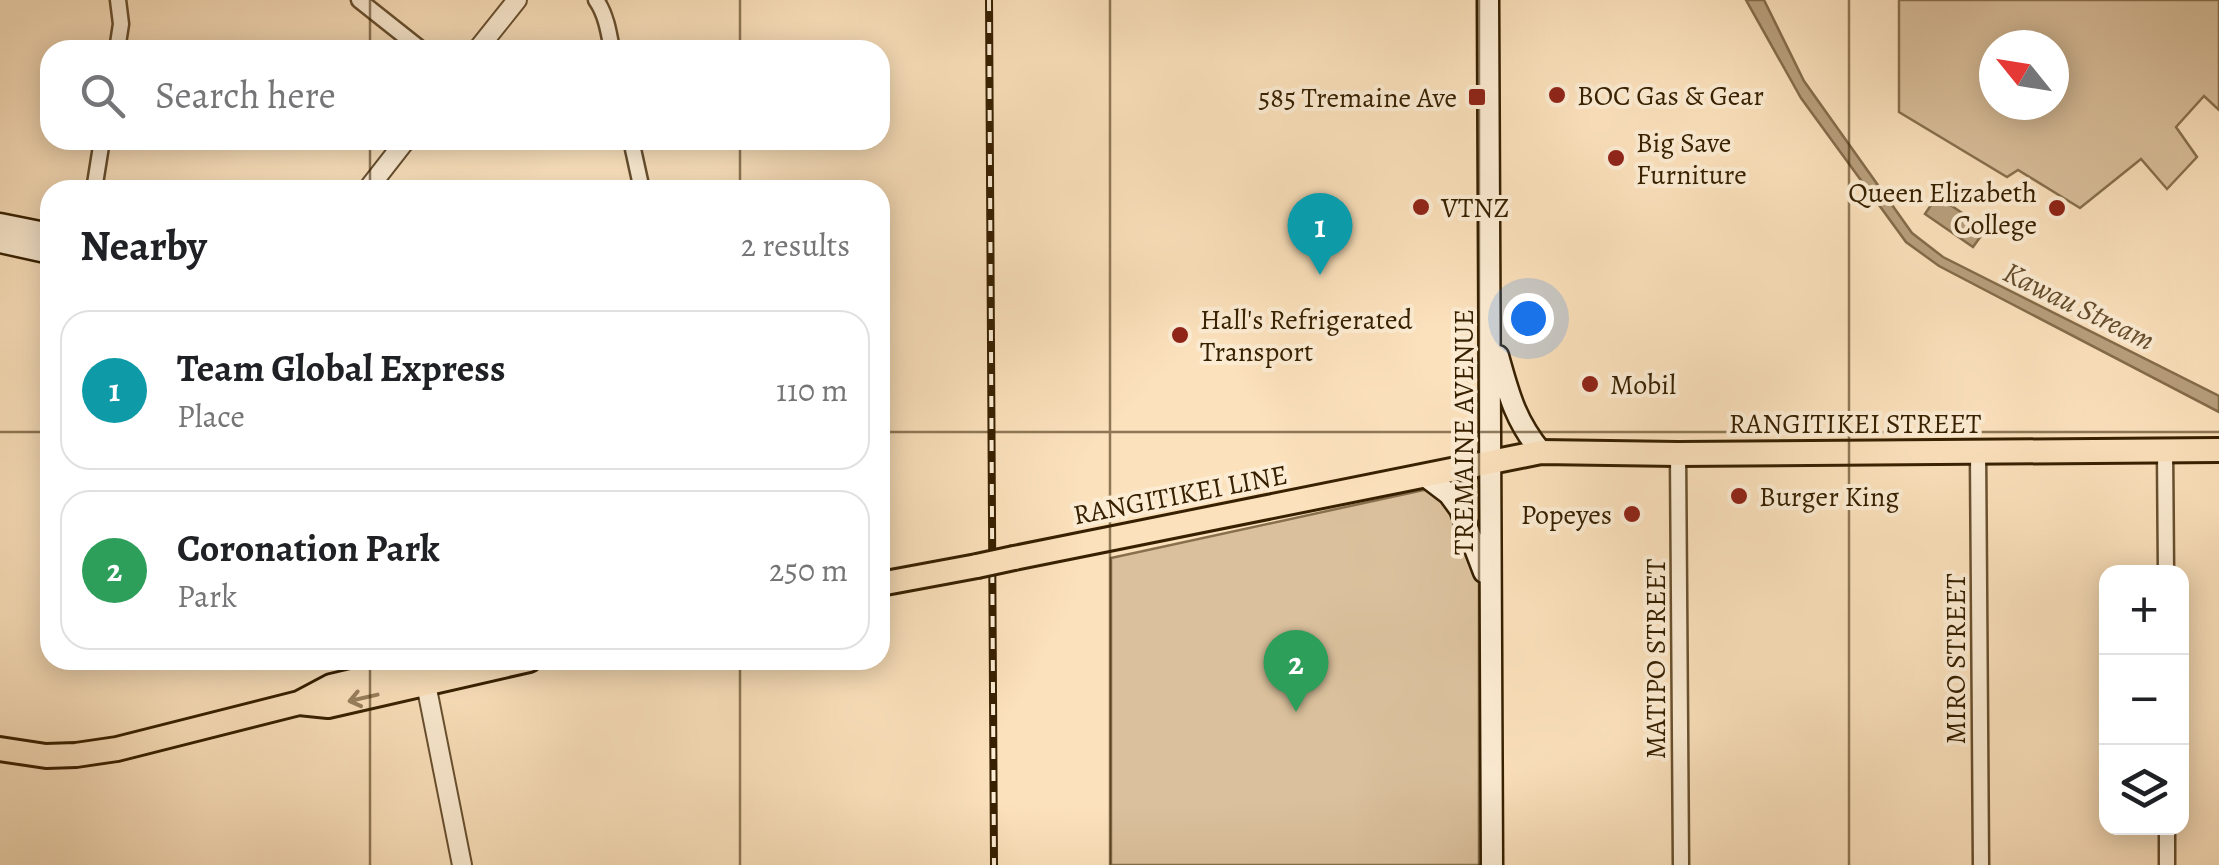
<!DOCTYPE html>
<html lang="en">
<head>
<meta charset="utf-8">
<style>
	:root { --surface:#fff; --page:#f2f2f2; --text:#202124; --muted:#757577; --line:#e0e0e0; --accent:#8f2418 }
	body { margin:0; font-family:Alegreya,serif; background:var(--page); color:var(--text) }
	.controls { position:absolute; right:30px; bottom:30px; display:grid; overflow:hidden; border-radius:20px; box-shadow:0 5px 25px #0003 }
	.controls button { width:90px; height:90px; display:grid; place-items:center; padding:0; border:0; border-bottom:2px solid var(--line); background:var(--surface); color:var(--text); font:50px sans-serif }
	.compass { position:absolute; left:1979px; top:30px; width:90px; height:90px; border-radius:50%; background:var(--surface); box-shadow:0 5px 25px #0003; rotate:300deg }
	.you { position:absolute; left:1528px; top:318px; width:35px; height:35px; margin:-25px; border:8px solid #fff; border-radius:50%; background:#1a73e8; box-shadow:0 0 0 15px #1a73e833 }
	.badge { display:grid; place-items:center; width:65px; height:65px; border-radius:50%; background:var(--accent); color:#fff; font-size:32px; font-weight:700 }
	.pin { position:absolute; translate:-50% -82px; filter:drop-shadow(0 2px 5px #0008) }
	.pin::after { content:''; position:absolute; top:52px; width:35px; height:30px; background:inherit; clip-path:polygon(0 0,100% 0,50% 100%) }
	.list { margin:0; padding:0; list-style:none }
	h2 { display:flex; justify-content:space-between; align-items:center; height:130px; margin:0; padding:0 40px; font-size:42px }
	h2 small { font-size:32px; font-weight:400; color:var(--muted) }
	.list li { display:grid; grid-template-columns:65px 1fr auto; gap:30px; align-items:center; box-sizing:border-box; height:160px; margin:0 20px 20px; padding:0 20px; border:2px solid var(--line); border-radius:30px }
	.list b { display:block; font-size:38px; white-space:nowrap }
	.list p { margin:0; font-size:32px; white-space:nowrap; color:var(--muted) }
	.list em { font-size:32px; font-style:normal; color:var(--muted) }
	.icon { flex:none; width:55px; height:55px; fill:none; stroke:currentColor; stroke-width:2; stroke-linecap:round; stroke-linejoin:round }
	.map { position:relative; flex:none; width:2219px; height:865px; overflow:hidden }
	.search { position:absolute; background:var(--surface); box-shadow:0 5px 25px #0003; left:40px; top:40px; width:850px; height:110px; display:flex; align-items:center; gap:25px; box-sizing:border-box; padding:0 35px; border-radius:30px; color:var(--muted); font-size:38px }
	.panel { position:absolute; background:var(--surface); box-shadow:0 5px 25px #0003; left:40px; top:180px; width:850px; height:490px; border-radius:30px }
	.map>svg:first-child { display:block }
</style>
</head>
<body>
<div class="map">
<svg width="2219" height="865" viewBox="0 0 2219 865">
	<rect width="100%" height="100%" fill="#fbe1bc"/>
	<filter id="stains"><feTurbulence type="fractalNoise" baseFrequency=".002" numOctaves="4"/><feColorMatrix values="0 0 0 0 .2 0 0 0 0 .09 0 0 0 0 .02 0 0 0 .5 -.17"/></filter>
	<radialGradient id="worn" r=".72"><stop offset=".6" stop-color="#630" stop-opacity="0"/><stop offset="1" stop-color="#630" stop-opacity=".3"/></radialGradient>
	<path fill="#dac09c" stroke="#88704e" stroke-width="2.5" fill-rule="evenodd" d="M 1899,0 L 2219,0 L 2219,110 L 2204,96 L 2176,127 L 2197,157 L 2167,189 L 2141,159 L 2080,208 L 2018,170 L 2007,177 L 1899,112 ZM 1994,45 L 2054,45 L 2054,105 L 1994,105 Z
		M 1479,478 L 1483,865 L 1111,865 L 1111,558 Z"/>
	<path fill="#b89f7c" stroke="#846c4a" stroke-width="2.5" d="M 1746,0 L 1764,0 L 1804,81 L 1912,233 L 1943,257 L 2219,396 L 2219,412 L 1939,266 L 1906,242 L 1801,98 Z
		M 1937,196 L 1986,229 L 1973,247 L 1925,214 Z"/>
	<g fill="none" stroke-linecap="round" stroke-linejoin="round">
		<defs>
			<path id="minor" d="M 359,0 L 422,50
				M 596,0 C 606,14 609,33 612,50
				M 117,50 L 121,24 L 118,0
				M 631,140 L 642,190
				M 94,190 L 102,140
				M 2165,451 L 2166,572
				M 1978,452 L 1981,865
				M 1678,454 L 1681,865
				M 2167,828 L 2167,865"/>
			<path id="tertiary" d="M 477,50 L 517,0
				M 367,190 L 406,140
				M 426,684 L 462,865"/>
			<path id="secondary" d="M 1488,0 L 1492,865
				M 0,224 L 50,234
				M 0,242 L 50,253
				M 1498,356 C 1509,395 1515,420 1541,452
				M 1424,475 L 1449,494 L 1460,509 L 1484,572"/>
			<path id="trunk" d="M 1014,558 L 1541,452 L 1678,454 L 2219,450
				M 880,584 L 977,566
				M 299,703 L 328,706 L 529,660
				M 0,749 L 46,756 L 76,755 L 117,749 L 299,703 L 331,686 L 441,660"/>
		</defs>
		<use href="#minor" stroke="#68502f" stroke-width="19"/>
		<use href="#tertiary" stroke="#68502f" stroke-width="22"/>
		<use href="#secondary" stroke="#372000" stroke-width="25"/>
		<use href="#trunk" stroke="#372000" stroke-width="28"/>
		<use href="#minor" stroke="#fcecd3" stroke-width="14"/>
		<use href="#tertiary" stroke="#fcecd3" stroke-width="18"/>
		<use href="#secondary" stroke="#fcecd3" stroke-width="20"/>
		<use href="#trunk" stroke="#fbe1bc" stroke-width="22"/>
		<defs>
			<path id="rail" d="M 989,0 L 994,865"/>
		</defs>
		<use href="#rail" stroke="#372000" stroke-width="8"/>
		<use href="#rail" stroke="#fcecd3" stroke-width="4" stroke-dasharray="11" stroke-linecap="butt"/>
		<defs>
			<path id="trunk-bridge" d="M 977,566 L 1014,558"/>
		</defs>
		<use href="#trunk-bridge" stroke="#372000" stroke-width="28" stroke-linecap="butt"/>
		<use href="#trunk-bridge" stroke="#fbe1bc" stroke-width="22"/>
	</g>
	<defs><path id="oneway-shaft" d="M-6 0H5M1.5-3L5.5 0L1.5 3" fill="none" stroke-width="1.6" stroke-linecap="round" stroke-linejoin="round" transform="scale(2.5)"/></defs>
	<use stroke="#99805e" href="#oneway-shaft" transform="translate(363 698) rotate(167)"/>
	<path fill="none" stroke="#372000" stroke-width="2.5" stroke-opacity="0.55" d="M 370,0 L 370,50M 740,0 L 740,50M 1110,0 L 1110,865M 1479,0 L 1479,865M 1849,0 L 1849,865M 370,140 L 370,190M 740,140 L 740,190M 0,432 L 50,432M 880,432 L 2219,432M 370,660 L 370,865M 740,660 L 740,865"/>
	<g fill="#8f2418" stroke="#fcecd3" stroke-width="4">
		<circle cx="1557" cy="95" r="10"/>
		<rect x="1467" y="87" width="20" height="20" rx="5"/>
		<circle cx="1616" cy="158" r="10"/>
		<circle cx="1421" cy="207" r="10"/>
		<circle cx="2057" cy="208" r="10"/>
		<circle cx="1180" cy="335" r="10"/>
		<circle cx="1590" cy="384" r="10"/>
		<circle cx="1739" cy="496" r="10"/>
		<circle cx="1632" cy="514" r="10"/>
	</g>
	<g text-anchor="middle" stroke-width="8" stroke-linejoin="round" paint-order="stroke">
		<g font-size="28" fill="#372000" stroke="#fcecd3" text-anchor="start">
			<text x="1577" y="105">BOC Gas &amp; Gear</text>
			<text x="1457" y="107" text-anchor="end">585 Tremaine Ave</text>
			<text x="1636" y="152">Big Save<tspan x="1636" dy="32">Furniture</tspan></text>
			<text x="2037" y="202" text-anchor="end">Queen Elizabeth<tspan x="2037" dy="32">College</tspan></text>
			<text x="1441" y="217">VTNZ</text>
			<text x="1200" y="329">Hall's Refrigerated<tspan x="1200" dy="32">Transport</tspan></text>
			<text x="1610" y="394">Mobil</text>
			<text x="1759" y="506">Burger King</text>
			<text x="1612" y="524" text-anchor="end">Popeyes</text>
		</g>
		<g font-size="28" fill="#372000" stroke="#fcecd3">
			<text x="1855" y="433">RANGITIKEI STREET</text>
			<text transform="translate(1463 432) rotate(-90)" y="10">TREMAINE AVENUE</text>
			<text transform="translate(1180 494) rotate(-11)" y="10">RANGITIKEI LINE</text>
			<text transform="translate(1655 659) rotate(-90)" y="10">MATIPO STREET</text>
			<text transform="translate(1955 659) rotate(-90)" y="10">MIRO STREET</text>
		</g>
		<g font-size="30" font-style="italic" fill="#644c2b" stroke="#fcecd3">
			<text transform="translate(2079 306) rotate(26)" y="10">Kawau Stream</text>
		</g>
	</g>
	<rect width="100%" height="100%" filter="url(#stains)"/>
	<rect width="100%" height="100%" fill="url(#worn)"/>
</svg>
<div class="controls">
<button>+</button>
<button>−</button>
<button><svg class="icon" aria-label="layers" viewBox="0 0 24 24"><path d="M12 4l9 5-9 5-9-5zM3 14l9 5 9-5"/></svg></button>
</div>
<svg class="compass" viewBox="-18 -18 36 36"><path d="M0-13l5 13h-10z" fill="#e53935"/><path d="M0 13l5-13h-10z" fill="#757577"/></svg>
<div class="you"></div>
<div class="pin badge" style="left:1320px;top:275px;background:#0f9aa8">1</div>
<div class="pin badge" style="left:1296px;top:712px;background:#2e9e5b">2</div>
<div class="search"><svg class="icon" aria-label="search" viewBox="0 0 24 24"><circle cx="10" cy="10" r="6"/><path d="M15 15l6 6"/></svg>Search here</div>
<section class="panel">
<h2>Nearby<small>2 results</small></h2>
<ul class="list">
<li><span class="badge" style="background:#0f9aa8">1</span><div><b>Team Global Express</b><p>Place</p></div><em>110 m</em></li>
<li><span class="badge" style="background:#2e9e5b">2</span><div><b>Coronation Park</b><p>Park</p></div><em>250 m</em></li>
</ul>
</section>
</div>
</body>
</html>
